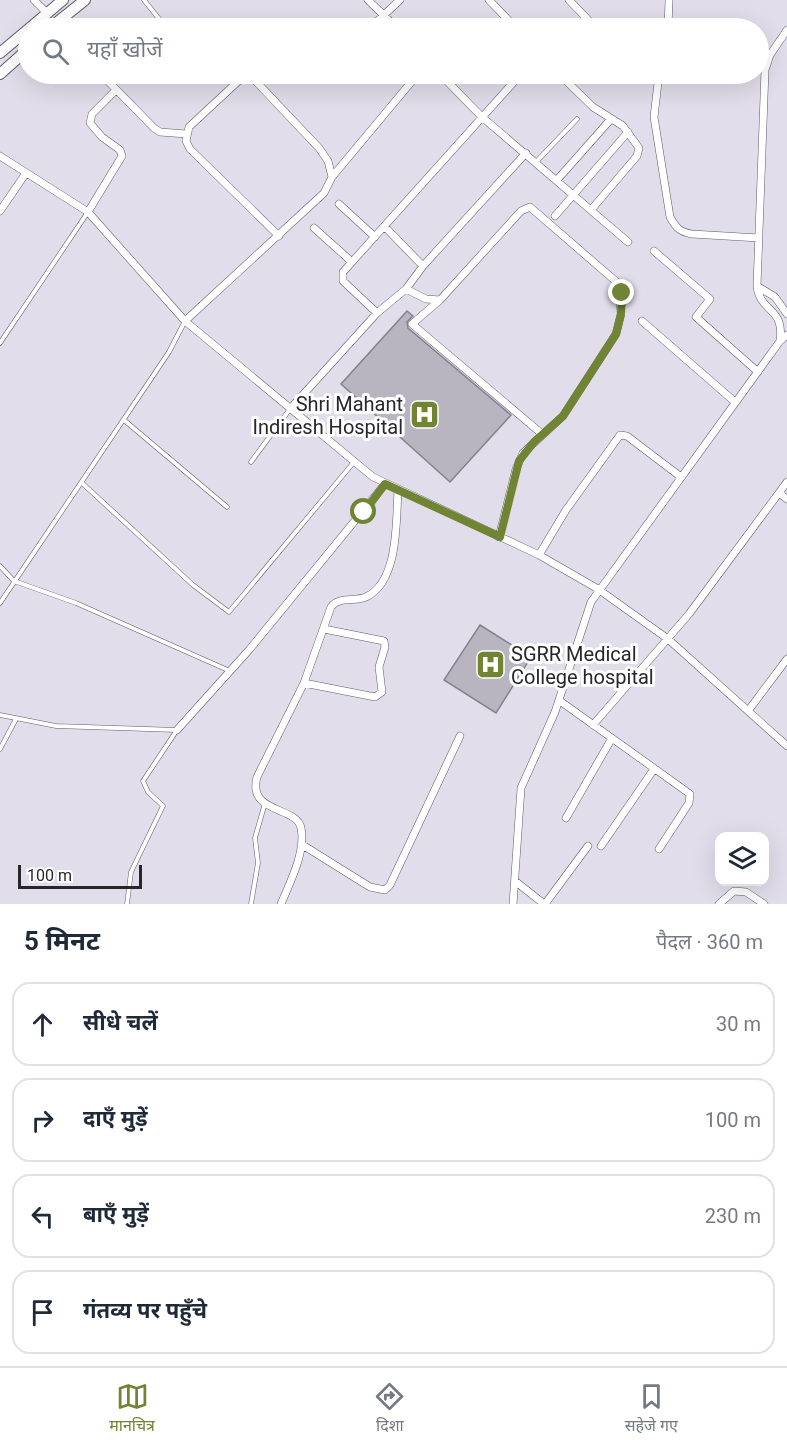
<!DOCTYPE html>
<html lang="hi">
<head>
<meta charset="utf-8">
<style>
	:root { --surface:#fff; --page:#f2f2f3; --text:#1f2937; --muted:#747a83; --line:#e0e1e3; --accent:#708434 }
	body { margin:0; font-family:Roboto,"Noto Sans Devanagari",sans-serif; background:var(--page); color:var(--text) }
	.controls { position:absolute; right:18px; bottom:18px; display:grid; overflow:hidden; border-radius:12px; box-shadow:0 6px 24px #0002 }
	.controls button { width:54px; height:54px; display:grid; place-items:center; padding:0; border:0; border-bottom:2px solid var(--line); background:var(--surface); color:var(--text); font:30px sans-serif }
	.scale { position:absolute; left:18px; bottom:15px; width:124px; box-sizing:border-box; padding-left:6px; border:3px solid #27262a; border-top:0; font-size:16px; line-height:21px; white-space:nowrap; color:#27262a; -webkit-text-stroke:4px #fff; paint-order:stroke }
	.stop { position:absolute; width:18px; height:18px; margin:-14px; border:4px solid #708434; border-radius:50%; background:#fff }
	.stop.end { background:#708434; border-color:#fff; box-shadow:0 2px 6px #0008 }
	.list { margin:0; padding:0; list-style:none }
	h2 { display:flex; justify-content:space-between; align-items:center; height:78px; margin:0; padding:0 24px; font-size:26px }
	h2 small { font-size:20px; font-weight:400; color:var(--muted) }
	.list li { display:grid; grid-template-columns:39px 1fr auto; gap:18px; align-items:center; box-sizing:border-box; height:84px; margin:0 12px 12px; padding:0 12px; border:2px solid var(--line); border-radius:18px }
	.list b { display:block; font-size:22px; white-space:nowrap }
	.list em { font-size:20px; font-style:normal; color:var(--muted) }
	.icon { flex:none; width:33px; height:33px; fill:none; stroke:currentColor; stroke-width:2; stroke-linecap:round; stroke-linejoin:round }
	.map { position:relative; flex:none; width:787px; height:904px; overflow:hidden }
	.search { position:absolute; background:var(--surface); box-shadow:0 6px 24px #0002; left:18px; right:18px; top:18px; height:66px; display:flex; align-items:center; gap:15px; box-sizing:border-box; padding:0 21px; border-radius:33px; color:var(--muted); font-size:22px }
	.sheet { height:462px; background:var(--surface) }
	nav { display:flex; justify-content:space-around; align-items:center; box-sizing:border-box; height:84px; border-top:2px solid var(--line); background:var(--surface); font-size:16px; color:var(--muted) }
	nav a { display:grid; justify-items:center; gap:3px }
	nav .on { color:var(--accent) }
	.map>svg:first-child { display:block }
</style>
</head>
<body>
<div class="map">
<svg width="787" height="904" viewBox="0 0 787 904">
	<rect width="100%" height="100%" fill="#e1ddea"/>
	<path fill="#b8b4c0" stroke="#85818d" stroke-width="1.5" d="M 407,311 L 413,316 L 407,322 L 408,328 L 511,415 L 450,482 L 341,384 Z
		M 480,625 L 531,657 L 496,713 L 444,680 Z"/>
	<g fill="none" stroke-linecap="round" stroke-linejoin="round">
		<defs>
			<path id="service" d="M 144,0 L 164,25
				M 536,162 L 577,119
				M 0,343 L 88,212
				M 124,420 L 227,507
				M 251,462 L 290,409
				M 82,483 L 193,585 L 229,612 L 354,462
				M 0,566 L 14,581 L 76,603 L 230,671
				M 0,603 L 169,352 L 185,321
				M 0,715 L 56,726 L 177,730 L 143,781 L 148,792 L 163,806 L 131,872 L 127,904
				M 0,749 L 16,719
				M 251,904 L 258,863 L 255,838 L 265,803"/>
			<path id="minor" d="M 34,0 L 46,12
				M 368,0 L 397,28
				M 489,0 L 516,28
				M 569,0 L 596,28
				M 58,21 L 64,28
				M 370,28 L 400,0
				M 668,28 L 669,0
				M 758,54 L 770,55
				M 101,74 L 154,128 L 160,132 L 186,134
				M 246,74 L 189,127 L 186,141 L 190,149 L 279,236
				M 440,74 L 482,117 L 628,242
				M 559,74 L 593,107 L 623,126 L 639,148 L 637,156 L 591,210
				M 659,74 L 654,117 L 670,217 C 676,228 680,232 692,234 L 759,238
				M 0,156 L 88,212 L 185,321 L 373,477 L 539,555 L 598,589 L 668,639 L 787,746
				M 332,177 L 418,74
				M 557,180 L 611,119
				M 339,204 L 375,237
				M 0,211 L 26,173
				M 88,212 L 122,156 L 120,150 L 102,137 L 90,123 L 92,114 L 116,90
				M 555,216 L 628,132
				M 385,227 L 423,266
				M 314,228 L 352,262
				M 654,251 L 710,299 L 696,317 L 758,372
				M 757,286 L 775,297 L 787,314
				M 406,289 L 426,299 L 440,300 L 521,211 L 530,207 L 619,284 L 621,314 L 616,334 L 563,416 L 523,453 L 516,469 L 499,537
				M 440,300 L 412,324 L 542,434
				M 377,313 L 343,281 L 343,272 L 521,74
				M 185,321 L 324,193 L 332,177 L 328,161 L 319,148 L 249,74
				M 642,321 L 735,402
				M 780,341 C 785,307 760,313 757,286 L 765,70 L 770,55 L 787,30
				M 290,409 L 377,313 L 406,289 L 423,266 L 526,153
				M 779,493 L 787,499
				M 539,555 L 566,510 L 620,435 L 627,436 L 681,477
				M 304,683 L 375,697 L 382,692 L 379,667 L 385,647 L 384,641 L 324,629
				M 560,701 L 690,794 L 689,803 L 659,849
				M 748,711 L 787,659
				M 593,725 L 689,614 L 787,482
				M 177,730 L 249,650 L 385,484
				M 566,818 L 612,738
				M 301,844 L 370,887 L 385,890 L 390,885 L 460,736
				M 601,846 L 654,769
				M 515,881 L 544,904
				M 281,904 C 290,882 306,852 301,828 C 297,806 247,814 257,777 L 304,683 L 331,607 C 339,596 355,602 366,597 C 399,582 396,520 398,490
				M 513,904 L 521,788 L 555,712 L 591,602 L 780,341 L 787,335
				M 545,904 L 588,846
				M 719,904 L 734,891 L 746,892 L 764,904"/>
			<path id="primary" d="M 50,28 L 85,0
				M 0,53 L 63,0
				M 0,74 L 28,49"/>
		</defs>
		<use href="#service" stroke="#5f5b66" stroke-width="5"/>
		<use href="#minor" stroke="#5f5b66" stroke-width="8"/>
		<use href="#primary" stroke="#5f5b66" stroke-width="12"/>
		<use href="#service" stroke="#fff" stroke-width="4"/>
		<use href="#minor" stroke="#fff" stroke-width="7"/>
		<use href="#primary" stroke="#fff" stroke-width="10"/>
	</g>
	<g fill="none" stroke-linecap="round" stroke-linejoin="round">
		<path stroke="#708434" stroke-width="8" d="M 364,512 L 385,484 L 500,537 L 519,461 L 534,442 L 563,416 L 616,334 L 621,314 L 622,293"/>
	</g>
	<defs>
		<symbol id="hospital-square" viewBox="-11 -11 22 22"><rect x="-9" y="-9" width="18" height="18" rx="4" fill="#708434" stroke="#fff"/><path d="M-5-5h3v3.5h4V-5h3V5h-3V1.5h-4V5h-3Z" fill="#fff"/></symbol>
	</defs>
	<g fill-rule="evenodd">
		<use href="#hospital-square" x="408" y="398" width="33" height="33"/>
		<use href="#hospital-square" x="474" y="648" width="33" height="33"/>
	</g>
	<g text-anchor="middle" stroke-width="6" stroke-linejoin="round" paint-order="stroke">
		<g font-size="20" fill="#27262a" stroke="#fff" text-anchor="end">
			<text x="403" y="411">Shri Mahant<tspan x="403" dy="23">Indiresh Hospital</tspan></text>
			<text x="511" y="661" text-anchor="start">SGRR Medical<tspan x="511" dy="23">College hospital</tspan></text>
		</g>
	</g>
</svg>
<div class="controls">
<button><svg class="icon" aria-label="layers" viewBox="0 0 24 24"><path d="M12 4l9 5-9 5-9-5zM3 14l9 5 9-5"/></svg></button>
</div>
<div class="scale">100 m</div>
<div class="stop" style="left:364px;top:512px"></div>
<div class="stop end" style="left:622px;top:293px"></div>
<div class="search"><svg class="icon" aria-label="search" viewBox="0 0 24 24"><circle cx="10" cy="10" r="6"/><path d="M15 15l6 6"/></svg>यहाँ खोजें</div>
</div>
<section class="sheet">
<h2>5 मिनट<small>पैदल · 360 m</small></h2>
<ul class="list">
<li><svg class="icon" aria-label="ahead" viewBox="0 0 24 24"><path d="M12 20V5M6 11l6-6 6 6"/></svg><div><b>सीधे चलें</b></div><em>30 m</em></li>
<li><svg class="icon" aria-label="right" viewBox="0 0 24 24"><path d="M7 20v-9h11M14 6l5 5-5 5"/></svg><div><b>दाएँ मुड़ें</b></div><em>100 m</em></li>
<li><svg class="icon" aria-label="left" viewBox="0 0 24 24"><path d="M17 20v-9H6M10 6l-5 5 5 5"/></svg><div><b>बाएँ मुड़ें</b></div><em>230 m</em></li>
<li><svg class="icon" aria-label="arrive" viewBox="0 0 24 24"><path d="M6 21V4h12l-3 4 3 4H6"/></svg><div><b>गंतव्य पर पहुँचे</b></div></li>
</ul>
</section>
<nav>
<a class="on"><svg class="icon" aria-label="map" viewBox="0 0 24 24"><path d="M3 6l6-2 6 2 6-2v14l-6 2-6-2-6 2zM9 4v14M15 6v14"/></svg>मानचित्र</a>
<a><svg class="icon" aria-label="directions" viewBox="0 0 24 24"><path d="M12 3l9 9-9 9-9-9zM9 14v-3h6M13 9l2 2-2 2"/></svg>दिशा</a>
<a><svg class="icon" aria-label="saved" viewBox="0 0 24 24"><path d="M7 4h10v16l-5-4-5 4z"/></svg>सहेजे गए</a>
</nav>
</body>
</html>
